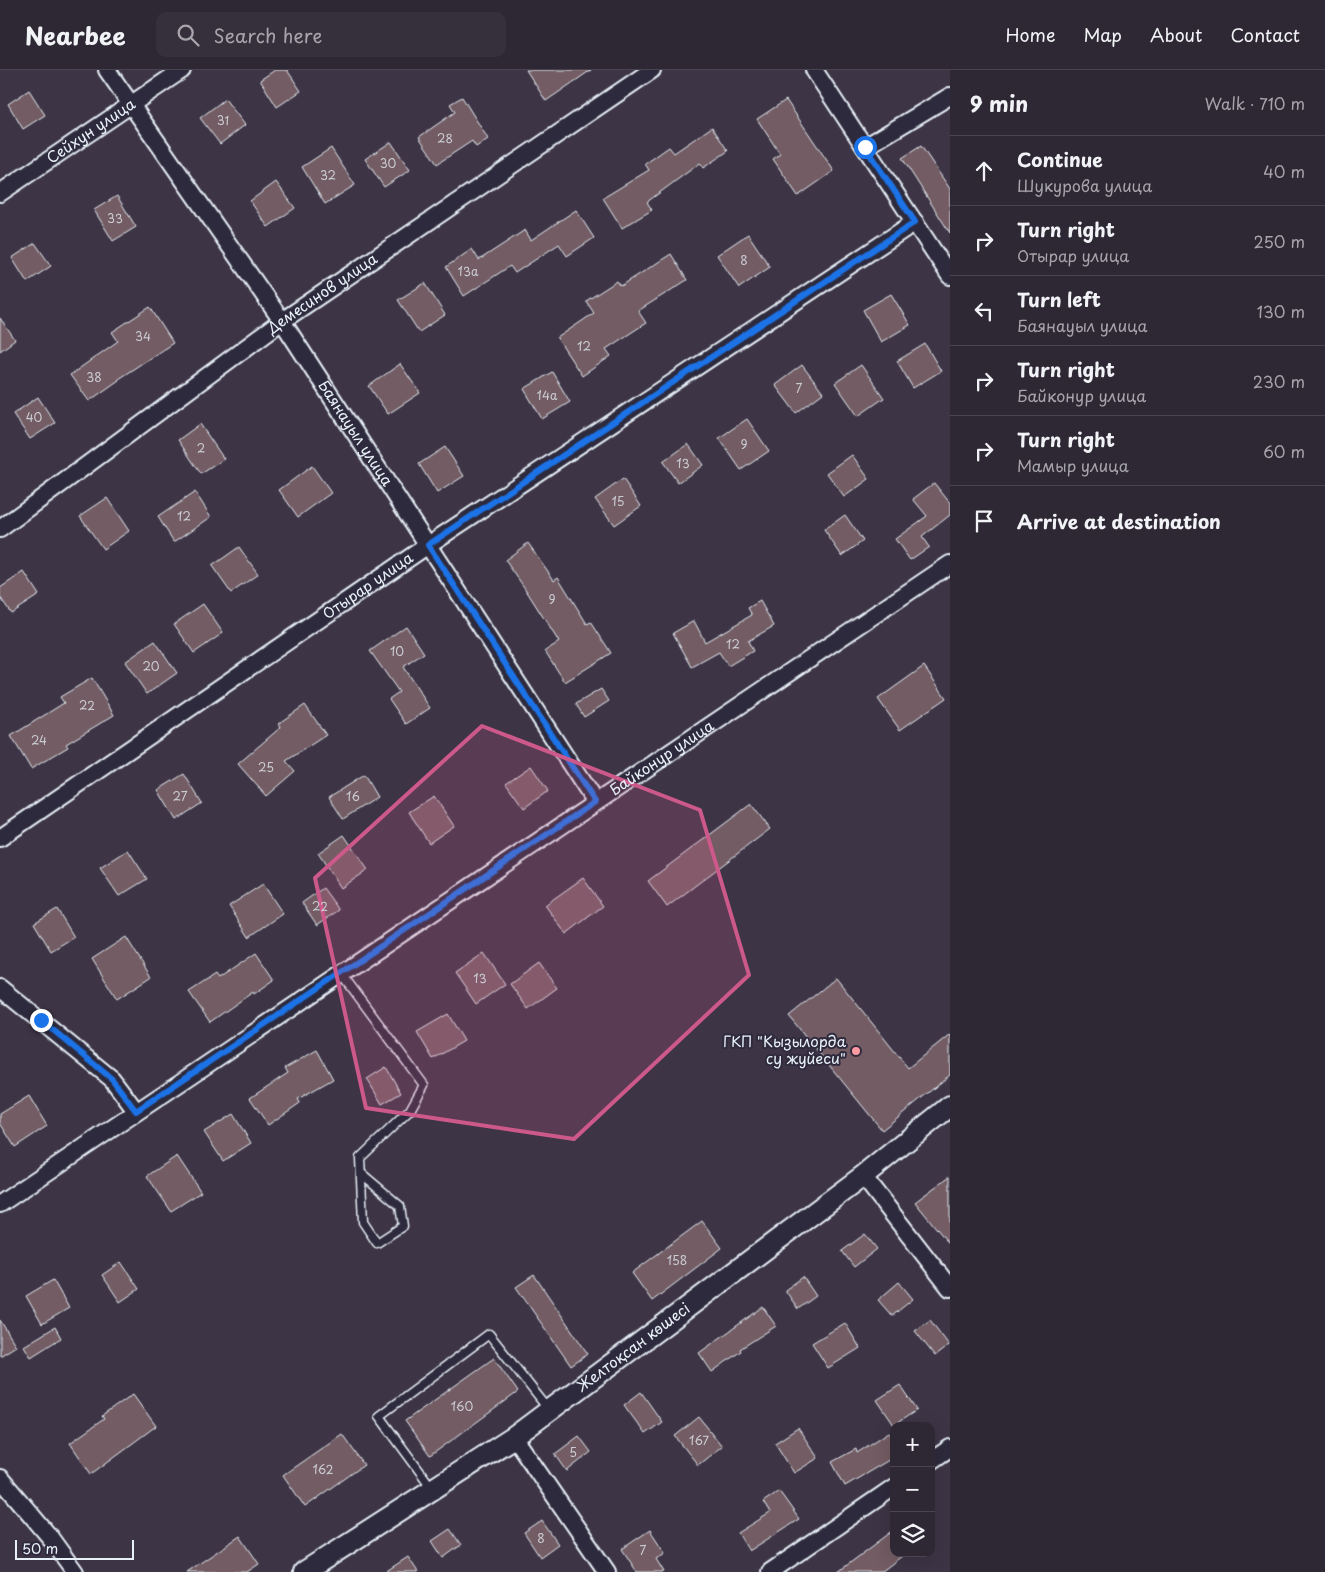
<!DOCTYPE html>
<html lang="en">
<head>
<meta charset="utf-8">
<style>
	:root { --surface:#2e2734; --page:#362f3c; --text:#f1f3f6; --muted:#a7a5ac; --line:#49444f }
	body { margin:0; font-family:"Playpen Sans",sans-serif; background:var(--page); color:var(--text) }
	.controls { position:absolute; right:15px; bottom:15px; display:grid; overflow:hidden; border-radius:10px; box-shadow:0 5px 20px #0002 }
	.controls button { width:45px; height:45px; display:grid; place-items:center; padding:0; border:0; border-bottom:1px solid var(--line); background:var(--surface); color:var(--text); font:25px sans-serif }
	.scale { position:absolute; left:15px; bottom:12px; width:119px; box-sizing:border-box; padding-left:5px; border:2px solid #e8f1f8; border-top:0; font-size:14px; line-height:18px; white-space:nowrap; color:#e8f1f8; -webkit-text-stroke:4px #2f2a3d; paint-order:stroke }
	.stop { position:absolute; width:15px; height:15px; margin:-11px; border:4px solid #1a73e8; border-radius:50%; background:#fff }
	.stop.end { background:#1a73e8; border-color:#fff; box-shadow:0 1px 5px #0008 }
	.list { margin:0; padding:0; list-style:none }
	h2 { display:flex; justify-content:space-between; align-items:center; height:65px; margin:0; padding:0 20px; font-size:21px }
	h2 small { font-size:16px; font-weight:400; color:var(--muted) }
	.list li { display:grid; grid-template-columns:32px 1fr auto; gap:15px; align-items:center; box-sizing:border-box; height:70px; padding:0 20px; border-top:1px solid var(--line) }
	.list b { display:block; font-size:19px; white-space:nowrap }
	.list p { margin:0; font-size:16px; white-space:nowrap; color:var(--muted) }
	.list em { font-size:16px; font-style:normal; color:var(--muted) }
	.icon { flex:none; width:28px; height:28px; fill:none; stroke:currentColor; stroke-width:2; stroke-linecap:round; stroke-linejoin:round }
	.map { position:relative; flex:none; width:950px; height:1502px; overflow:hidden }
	header { display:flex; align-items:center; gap:30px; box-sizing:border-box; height:70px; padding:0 25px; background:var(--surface); border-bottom:1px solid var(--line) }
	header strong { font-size:24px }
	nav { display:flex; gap:28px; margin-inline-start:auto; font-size:18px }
	.search { width:350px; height:45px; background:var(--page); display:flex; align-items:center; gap:12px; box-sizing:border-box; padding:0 18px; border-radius:10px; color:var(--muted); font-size:19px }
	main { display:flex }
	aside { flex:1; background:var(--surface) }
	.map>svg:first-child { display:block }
</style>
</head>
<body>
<header>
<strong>Nearbee</strong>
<div class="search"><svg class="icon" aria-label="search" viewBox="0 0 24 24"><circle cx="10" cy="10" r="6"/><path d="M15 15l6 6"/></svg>Search here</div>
<nav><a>Home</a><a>Map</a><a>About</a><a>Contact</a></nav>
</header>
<main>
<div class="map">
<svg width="950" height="1502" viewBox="0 0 950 1502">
	<rect width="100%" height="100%" fill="#3d3445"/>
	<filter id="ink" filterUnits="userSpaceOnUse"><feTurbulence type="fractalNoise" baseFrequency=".02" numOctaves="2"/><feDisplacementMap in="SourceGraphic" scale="10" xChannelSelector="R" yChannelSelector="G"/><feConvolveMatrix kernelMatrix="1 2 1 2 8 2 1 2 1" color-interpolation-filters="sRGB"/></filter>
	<g filter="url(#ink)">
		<path fill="#735c63" stroke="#e8f1f8" d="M 275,0 L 287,0 L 301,21 L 277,37 L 260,10 Z
			M 526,0 L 591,0 L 546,31 Z
			M 29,20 L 45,45 L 23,59 L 8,34 Z
			M 462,27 L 488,69 L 476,77 L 472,71 L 437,94 L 419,67 L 455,42 L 450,34 Z
			M 225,29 L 245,55 L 220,74 L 200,48 Z
			M 786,30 L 834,101 L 798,126 L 773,89 L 780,84 L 757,49 Z
			M 712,57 L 728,81 L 703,98 L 700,93 L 647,132 L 652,140 L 622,158 L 603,128 L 649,100 L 645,94 L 669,77 L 674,83 Z
			M 391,72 L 410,100 L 384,117 L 365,89 Z
			M 921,76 L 950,119 L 950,163 L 902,88 Z
			M 331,78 L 355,115 L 325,134 L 302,97 Z
			M 276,112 L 295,138 L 268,157 L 250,131 Z
			M 117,126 L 136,157 L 113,171 L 94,140 Z
			M 576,140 L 594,168 L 567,186 L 559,174 L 515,203 L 510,196 L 464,226 L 446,197 L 472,179 L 479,190 L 525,160 L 531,170 Z
			M 748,164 L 770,197 L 739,218 L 717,185 Z
			M 35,173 L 51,196 L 27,212 L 12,188 Z
			M 671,184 L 687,210 L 638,241 L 646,253 L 606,279 L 611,286 L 582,306 L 557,268 L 594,243 L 586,231 L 617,211 L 621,216 Z
			M 425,213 L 445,245 L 419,262 L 398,230 Z
			M 891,224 L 910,255 L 881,272 L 863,240 Z
			M 150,237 L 173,273 L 118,309 L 119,310 L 89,331 L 70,305 L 118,271 L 112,262 Z
			M 0,248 L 15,270 L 0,281 Z
			M 925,274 L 941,301 L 913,318 L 897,291 Z
			M 400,294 L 420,323 L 388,344 L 369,316 Z
			M 802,295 L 823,323 L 796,343 L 775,315 Z
			M 861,295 L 884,328 L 858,346 L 835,313 Z
			M 552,302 L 570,332 L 542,349 L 524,319 Z
			M 38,327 L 55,353 L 30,369 L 13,344 Z
			M 747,349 L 769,381 L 741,400 L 719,368 Z
			M 200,354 L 224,389 L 201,404 L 178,370 Z
			M 688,374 L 703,395 L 678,413 L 663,392 Z
			M 445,377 L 464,406 L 437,423 L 419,394 Z
			M 852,385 L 869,409 L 844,427 L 827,403 Z
			M 312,396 L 331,423 L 298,447 L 279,420 Z
			M 623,409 L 641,436 L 614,455 L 595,429 Z
			M 934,413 L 950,433 L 950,445 L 922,467 L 929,477 L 910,490 L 895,469 L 927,446 L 913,429 Z
			M 195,422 L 211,447 L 174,472 L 158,447 Z
			M 107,428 L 129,461 L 103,479 L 80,446 Z
			M 845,445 L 863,471 L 842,486 L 824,460 Z
			M 528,473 L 554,510 L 558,507 L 587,554 L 591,552 L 611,583 L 565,612 L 545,581 L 559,572 L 524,517 L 505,490 Z
			M 239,477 L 258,504 L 231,523 L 212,496 Z
			M 24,502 L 39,525 L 11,543 L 0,527 L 0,518 Z
			M 760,531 L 774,556 L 748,571 L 753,581 L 728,596 L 719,582 L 692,597 L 673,563 L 694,551 L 705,572 L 752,545 L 748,538 Z
			M 203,534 L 223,563 L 194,583 L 174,554 Z
			M 406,556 L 424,583 L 403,597 L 430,638 L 406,654 L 389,629 L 399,622 L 370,581 Z
			M 155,571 L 177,603 L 147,624 L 125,592 Z
			M 924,596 L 946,628 L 900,660 L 878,629 Z
			M 92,608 L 114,645 L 66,674 L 68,677 L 31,699 L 11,666 L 64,633 L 60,627 Z
			M 601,619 L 609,631 L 584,647 L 576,634 Z
			M 305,635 L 326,665 L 286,691 L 295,701 L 266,726 L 238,694 L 281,657 L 279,653 Z
			M 531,696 L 548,721 L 524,738 L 506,713 Z
			M 184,704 L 202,733 L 176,750 L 158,720 Z
			M 364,705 L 377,727 L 343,749 L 329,727 Z
			M 434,726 L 454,756 L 429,773 L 409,742 Z
			M 751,734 L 770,759 L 667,837 L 648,811 Z
			M 344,765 L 368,800 L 341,818 L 318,783 Z
			M 128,780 L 147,809 L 119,826 L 100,798 Z
			M 583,808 L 603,836 L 566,864 L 545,835 Z
			M 263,814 L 283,844 L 249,867 L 229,836 Z
			M 323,818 L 339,840 L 317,855 L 302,833 Z
			M 57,839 L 74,867 L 51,881 L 34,853 Z
			M 126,867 L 151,907 L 117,929 L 92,889 Z
			M 256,883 L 274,910 L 254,924 L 253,922 L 210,952 L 189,922 L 215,905 L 218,909 Z
			M 484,883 L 505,914 L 476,934 L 455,903 Z
			M 539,893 L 557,918 L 528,939 L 510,914 Z
			M 836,908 L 908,998 L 950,964 L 950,1005 L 882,1060 L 789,946 Z
			M 448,944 L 464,971 L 433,989 L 417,962 Z
			M 317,980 L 333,1009 L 298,1029 L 300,1033 L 268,1055 L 250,1028 L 288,1003 L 285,998 Z
			M 386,997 L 401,1023 L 382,1034 L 367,1009 Z
			M 29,1026 L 47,1056 L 15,1077 L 0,1053 L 0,1044 Z
			M 233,1044 L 251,1073 L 223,1091 L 204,1062 Z
			M 177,1086 L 201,1122 L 171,1141 L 147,1106 Z
			M 950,1106 L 950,1175 L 915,1132 Z
			M 702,1151 L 722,1178 L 652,1231 L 632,1203 Z
			M 865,1164 L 877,1179 L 854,1197 L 842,1181 Z
			M 121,1192 L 139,1219 L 120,1232 L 102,1205 Z
			M 534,1205 L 588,1284 L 571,1296 L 516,1217 Z
			M 803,1207 L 816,1226 L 798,1239 L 785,1220 Z
			M 53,1210 L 69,1238 L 42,1254 L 26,1226 Z
			M 899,1212 L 913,1229 L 892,1246 L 878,1230 Z
			M 763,1237 L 776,1256 L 740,1279 L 741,1281 L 712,1302 L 699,1283 Z
			M 0,1250 L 16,1276 L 0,1286 Z
			M 930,1250 L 949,1275 L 935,1286 L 915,1261 Z
			M 845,1253 L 860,1278 L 828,1298 L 812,1273 Z
			M 55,1257 L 61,1268 L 31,1287 L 24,1276 Z
			M 494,1288 L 518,1322 L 430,1386 L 405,1351 Z
			M 900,1315 L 917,1340 L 894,1355 L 877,1330 Z
			M 641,1322 L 662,1352 L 645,1364 L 624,1335 Z
			M 133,1324 L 156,1356 L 91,1404 L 70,1373 L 104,1349 L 102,1346 Z
			M 699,1347 L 722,1376 L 698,1395 L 675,1366 Z
			M 798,1358 L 818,1388 L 794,1403 L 775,1373 Z
			M 889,1362 L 894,1370 L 894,1387 L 845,1416 L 832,1392 L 856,1379 L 857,1383 Z
			M 342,1364 L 364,1395 L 305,1437 L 283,1405 Z
			M 579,1366 L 591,1382 L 567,1401 L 555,1384 Z
			M 779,1421 L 799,1449 L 749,1481 L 738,1463 L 770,1443 L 763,1432 Z
			M 542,1451 L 558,1474 L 540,1487 L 524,1463 Z
			M 450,1459 L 461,1475 L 443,1488 L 432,1471 Z
			M 650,1460 L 665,1483 L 656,1489 L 664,1502 L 637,1502 L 622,1479 Z
			M 894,1460 L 894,1483 L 906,1483 L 881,1502 L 838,1502 Z
			M 240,1466 L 259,1494 L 247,1502 L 187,1502 Z
			M 408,1487 L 418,1502 L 385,1502 Z"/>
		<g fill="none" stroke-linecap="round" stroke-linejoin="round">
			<defs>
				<path id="service" d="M 341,903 L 424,1015 L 410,1040 L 360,1088 L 363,1152 L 377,1173 L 403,1156 L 400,1136 L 361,1103
					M 432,1418 L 379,1346 L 489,1264 L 549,1340"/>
				<g id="minor">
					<path id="s1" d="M 107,0 L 282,251 L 595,732"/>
					<path d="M 814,0 L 950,206"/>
					<path d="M 865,77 L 950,26"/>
					<path id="s2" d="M 0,123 L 182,0"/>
					<path id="s3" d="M 0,459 L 282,251 L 652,0"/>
					<path id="s4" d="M 0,768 L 428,475 L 915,152"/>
					<path d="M 0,918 L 112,1009 L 136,1041"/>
					<path d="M 863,1106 L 950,1218"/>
					<path id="s5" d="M 0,1134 L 950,494"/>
					<path d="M 514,1367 L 607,1502"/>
					<path d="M 931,1391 L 950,1378"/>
					<path d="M 0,1408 L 49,1466 L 75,1502"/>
					<path d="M 770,1502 L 894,1417"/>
				</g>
				<g id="tertiary">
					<path id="s6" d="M 304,1502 L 514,1367 L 863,1106 L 950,1036"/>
				</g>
			</defs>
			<use href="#service" stroke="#e8f1f8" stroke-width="11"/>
			<use href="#minor" stroke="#e8f1f8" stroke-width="20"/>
			<use href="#tertiary" stroke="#e8f1f8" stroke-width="24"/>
			<use href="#service" stroke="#2f2a3d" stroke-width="8"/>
			<use href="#minor" stroke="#2f2a3d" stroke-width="16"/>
			<use href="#tertiary" stroke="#2f2a3d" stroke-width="20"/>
		</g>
	</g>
	<g fill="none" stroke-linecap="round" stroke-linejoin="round" filter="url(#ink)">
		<path stroke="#1a73e8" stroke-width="6" d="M 41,950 L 112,1009 L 136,1041 L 595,732 L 428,475 L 915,152 L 865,77"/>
	</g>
	<path fill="#cd598a" fill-opacity="0.2" stroke="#cd598a" stroke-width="4" stroke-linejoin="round" d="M 482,656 L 700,740 L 749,905 L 574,1069 L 366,1038 L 315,808 Z"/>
	<circle fill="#ff9aa2" stroke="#2f2a3d" stroke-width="2" cx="856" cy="981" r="5"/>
	<g text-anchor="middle" stroke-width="4" stroke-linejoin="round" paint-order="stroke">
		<g font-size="12" fill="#cbccd3">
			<text x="223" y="55">31</text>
			<text x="445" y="73">28</text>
			<text x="388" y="98">30</text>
			<text x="328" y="110">32</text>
			<text x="115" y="153">33</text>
			<text x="744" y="195">8</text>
			<text x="468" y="206">13а</text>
			<text x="143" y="271">34</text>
			<text x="584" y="281">12</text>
			<text x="94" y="312">38</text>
			<text x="799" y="323">7</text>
			<text x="547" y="330">14а</text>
			<text x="34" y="352">40</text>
			<text x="744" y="379">9</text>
			<text x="201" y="383">2</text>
			<text x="683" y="398">13</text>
			<text x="618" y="436">15</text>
			<text x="184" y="451">12</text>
			<text x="552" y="534">9</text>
			<text x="733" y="579">12</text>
			<text x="397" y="586">10</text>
			<text x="151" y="601">20</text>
			<text x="87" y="640">22</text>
			<text x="39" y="675">24</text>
			<text x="266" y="702">25</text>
			<text x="180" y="731">27</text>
			<text x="353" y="731">16</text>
			<text x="320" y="841">22</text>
			<text x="480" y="913">13</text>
			<text x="677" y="1195">158</text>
			<text x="462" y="1341">160</text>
			<text x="699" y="1375">167</text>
			<text x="573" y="1387">5</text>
			<text x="323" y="1404">162</text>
			<text x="541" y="1473">8</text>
			<text x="643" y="1485">7</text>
		</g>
		<g font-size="15" fill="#e8f1f8" stroke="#2f2a3d">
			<text dy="5" stroke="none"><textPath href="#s2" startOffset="110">Сейхун улица</textPath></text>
			<text dy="5" stroke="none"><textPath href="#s3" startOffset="399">Демесинов улица</textPath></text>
			<text dy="5" stroke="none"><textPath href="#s1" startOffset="440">Баянауыл улица</textPath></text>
			<text dy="5" stroke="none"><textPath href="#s4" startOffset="446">Отырар улица</textPath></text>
			<text dy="5" stroke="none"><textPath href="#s5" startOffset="798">Байконур улица</textPath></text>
			<text dy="5" stroke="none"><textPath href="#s6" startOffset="399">Желтоқсан көшесі</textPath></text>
		</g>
		<g font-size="15" fill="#e8f1f8" stroke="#2f2a3d" text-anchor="end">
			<text x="846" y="977">ГКП "Кызылорда<tspan x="846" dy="17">су жуйеси"</tspan></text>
		</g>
	</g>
</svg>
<div class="controls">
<button>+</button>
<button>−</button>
<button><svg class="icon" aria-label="layers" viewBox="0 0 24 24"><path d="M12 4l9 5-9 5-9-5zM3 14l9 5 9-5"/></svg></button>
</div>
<div class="scale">50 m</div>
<div class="stop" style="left:865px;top:77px"></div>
<div class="stop end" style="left:41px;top:950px"></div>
</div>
<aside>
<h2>9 min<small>Walk · 710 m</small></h2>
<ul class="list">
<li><svg class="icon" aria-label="ahead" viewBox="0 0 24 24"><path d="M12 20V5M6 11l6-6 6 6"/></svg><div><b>Continue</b><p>Шукурова улица</p></div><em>40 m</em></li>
<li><svg class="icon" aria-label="right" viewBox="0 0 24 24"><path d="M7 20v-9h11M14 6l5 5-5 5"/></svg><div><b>Turn right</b><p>Отырар улица</p></div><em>250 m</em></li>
<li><svg class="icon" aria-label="left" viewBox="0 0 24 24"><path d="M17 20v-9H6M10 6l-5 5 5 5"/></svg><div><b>Turn left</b><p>Баянауыл улица</p></div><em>130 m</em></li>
<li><svg class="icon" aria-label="right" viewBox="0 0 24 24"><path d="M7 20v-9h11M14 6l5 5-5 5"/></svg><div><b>Turn right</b><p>Байконур улица</p></div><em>230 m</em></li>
<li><svg class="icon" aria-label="right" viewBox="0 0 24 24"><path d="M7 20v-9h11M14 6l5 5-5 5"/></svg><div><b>Turn right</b><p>Мамыр улица</p></div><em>60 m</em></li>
<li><svg class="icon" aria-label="arrive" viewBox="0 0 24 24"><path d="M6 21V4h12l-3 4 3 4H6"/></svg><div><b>Arrive at destination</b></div></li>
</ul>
</aside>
</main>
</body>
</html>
